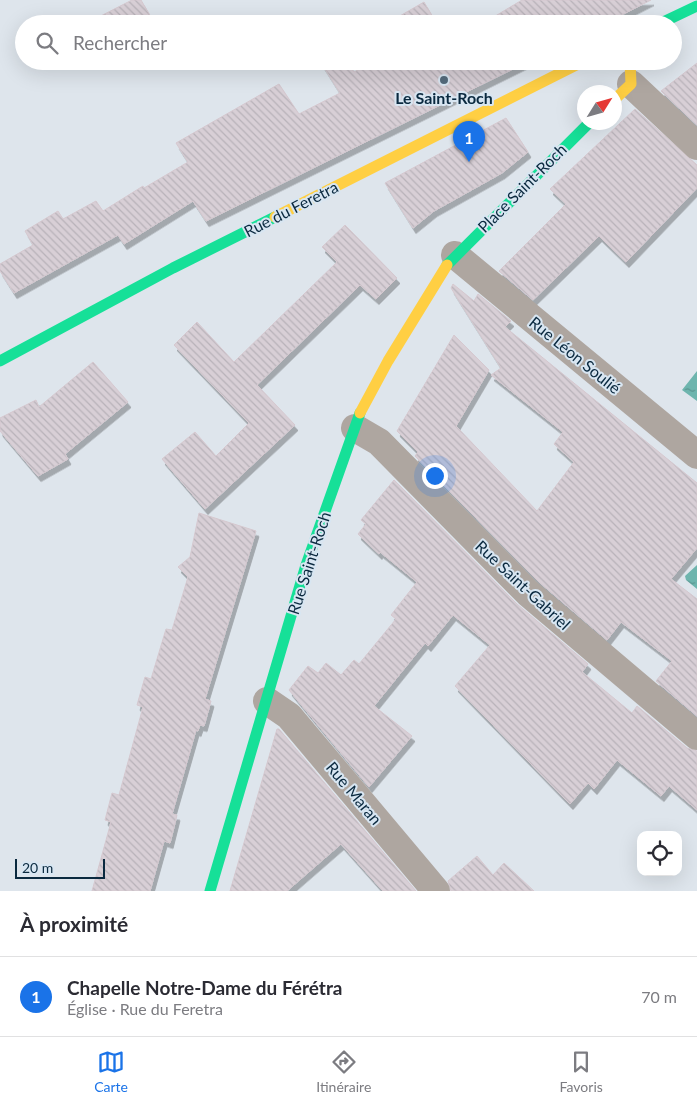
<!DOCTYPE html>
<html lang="fr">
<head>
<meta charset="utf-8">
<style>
	:root { --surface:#fff; --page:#f2f2f3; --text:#2b2b33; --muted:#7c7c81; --line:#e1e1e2; --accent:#1a73e8 }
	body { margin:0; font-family:Lato,sans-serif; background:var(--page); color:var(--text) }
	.controls { position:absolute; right:15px; bottom:15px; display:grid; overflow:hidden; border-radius:10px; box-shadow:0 5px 20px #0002 }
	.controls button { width:45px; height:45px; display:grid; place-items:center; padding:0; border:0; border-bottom:1px solid var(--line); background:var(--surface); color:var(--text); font:25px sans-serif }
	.compass { position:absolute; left:577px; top:85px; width:45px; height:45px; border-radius:50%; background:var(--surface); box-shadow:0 5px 20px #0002; rotate:53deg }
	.scale { position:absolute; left:15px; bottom:12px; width:90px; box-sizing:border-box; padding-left:5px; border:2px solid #0a293f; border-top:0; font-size:14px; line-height:18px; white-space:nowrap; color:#0a293f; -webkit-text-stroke:4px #d8e6f2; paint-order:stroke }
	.you { position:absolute; left:434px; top:475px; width:18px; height:18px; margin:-12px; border:4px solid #fff; border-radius:50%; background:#1a73e8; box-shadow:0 0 0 8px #1a73e833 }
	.badge { display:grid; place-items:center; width:32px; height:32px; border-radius:50%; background:var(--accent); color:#fff; font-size:16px; font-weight:700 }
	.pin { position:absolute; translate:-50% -41px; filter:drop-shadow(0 1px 2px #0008) }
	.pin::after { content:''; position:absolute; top:26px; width:18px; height:15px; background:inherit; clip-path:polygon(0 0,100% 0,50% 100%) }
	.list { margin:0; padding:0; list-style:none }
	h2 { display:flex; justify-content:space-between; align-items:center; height:65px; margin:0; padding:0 20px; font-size:21px }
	h2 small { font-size:16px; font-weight:400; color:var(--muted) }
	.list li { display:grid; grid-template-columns:32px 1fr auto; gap:15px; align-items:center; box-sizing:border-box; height:80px; padding:0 20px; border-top:1px solid var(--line) }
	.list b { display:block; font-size:19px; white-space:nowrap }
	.list p { margin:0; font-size:16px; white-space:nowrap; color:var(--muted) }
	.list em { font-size:16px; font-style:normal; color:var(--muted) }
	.icon { flex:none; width:28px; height:28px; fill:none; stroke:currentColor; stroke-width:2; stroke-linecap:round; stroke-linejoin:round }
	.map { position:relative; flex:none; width:697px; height:891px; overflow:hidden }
	.search { position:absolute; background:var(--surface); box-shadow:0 5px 20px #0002; left:15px; right:15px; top:15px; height:55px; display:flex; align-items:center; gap:12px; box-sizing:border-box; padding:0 18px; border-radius:28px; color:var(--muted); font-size:19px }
	.sheet { height:145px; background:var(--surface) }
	nav { display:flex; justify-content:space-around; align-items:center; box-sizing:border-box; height:70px; border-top:1px solid var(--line); background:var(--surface); font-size:14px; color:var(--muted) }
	nav a { display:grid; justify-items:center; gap:2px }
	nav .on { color:var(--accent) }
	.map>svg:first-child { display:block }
</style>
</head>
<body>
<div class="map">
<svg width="697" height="891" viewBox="0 0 697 891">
	<defs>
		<pattern id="water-ripples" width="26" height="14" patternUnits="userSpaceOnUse" patternTransform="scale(1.25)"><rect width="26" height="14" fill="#6eb5ae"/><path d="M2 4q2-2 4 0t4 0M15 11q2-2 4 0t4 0" fill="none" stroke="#59938f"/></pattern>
		<pattern id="building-back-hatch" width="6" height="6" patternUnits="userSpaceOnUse" patternTransform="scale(1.25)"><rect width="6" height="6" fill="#d8cfd6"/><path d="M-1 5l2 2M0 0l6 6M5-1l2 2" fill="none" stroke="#b8b2b9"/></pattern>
		<filter id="shadow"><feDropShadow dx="3" dy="5.5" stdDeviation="0" flood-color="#0004"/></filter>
	</defs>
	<rect width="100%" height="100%" fill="#dee5ec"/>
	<path fill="url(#water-ripples)" d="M 697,371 L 697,401 L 682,390 Z
		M 697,565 L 697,589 L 686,580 L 685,576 Z"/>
	<path fill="url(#building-back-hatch)" stroke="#d5c8cf" filter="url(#shadow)" d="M 132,0 L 141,0 L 155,24 L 85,24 Z
		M 522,0 L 651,0 L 604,24 L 482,24 Z
		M 424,2 L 437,24 L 386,24 Z
		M 320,61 L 347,61 L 354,72 L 375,61 L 529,61 L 206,221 L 193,201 L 124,244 L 118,235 L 14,293 L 0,271 L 0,264 L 33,245 L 25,231 L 58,211 L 63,219 L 96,201 L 103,211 L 143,186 L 144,188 L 188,162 L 176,143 L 279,84 L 299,114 L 340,93 Z
		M 697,63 L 697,125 L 661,91 Z
		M 635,109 L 697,165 L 697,188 L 626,262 L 599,236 L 533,300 L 499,271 L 566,204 L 550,189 Z
		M 506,118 L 528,152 L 502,173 L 434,211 L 413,228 L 385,183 Z
		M 345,225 L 397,278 L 376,299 L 360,285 L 257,385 L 295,425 L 205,509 L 162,459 L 195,432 L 216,456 L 249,423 L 174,345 L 197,322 L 234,362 L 337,262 L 322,247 Z
		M 453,284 L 474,301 L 478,294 L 511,321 L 505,327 L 697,483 L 697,548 L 671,579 L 697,599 L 697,716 L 656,681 L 672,661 L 621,622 L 607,640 L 539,582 L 415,456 L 418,452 L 397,431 L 454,335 L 489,370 L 456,426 L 537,511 L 574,462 L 554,444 L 563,432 L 491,375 L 501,368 L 451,288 Z
		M 93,362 L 128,402 L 65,454 L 68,459 L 38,476 L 0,431 L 0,418 L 36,400 L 39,407 Z
		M 394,480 L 517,604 L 588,664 L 582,672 L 632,713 L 637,706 L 687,748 L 697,751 L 697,810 L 669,786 L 661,796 L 617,760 L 594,789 L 588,783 L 570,804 L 455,686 L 490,645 L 453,615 L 428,646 L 425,643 L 374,706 L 412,736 L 369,787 L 289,690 L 308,666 L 318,673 L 326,663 L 341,675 L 354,660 L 359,664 L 396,619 L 391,615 L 417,582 L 380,552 L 379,554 L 358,534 L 366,524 L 361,520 Z
		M 199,513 L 256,531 L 205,699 L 211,701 L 204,726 L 200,725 L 198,731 L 196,730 L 172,814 L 177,815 L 170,843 L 164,841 L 150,891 L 92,891 L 111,822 L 105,820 L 112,793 L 119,795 L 143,707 L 137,705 L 145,677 L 151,679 L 166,629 L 172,630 L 188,577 L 178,567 L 190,557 Z
		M 277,729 L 279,729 L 416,891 L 383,891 L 341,844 L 287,891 L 230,891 Z
		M 477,856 L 493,875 L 504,863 L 534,891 L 451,891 L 448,881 Z"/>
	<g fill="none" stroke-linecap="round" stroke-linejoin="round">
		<path stroke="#aea6a0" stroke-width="28" d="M 631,84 L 697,146
			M 455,255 L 697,455
			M 355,428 L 379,442 L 528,593 L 697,736
			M 267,701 L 289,716 L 436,891"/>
		<path stroke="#16e098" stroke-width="11" d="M 659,24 L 697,6
			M 447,265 L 590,122
			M 0,361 L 173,268 L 275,217
			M 210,891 L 306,565 L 360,413"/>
		<path stroke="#ffcf43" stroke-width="11" d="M 614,100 L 631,84 L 630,61
			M 275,217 L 584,61
			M 360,413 L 388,361 L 447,265"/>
	</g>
	<circle fill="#546b7c" stroke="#d8e6f2" stroke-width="2" cx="444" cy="80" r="5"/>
	<g text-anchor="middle" stroke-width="4" stroke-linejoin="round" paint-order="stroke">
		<g font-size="16" font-weight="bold" fill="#0a293f" stroke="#d8e6f2">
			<text x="444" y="104">Le Saint-Roch</text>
		</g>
		<g font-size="16" fill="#0a293f" stroke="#d8e6f2">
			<text transform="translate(522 188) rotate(-45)" y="6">Place Saint-Roch</text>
			<text transform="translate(291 209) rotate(-27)" y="6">Rue du Feretra</text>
			<text transform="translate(575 355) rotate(39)" y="6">Rue Léon Soulié</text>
			<text transform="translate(309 563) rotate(-72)" y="6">Rue Saint-Roch</text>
			<text transform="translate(523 585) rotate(43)" y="6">Rue Saint-Gabriel</text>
			<text transform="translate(354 793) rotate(50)" y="6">Rue Maran</text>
		</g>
	</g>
</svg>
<div class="controls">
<button><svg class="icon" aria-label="locate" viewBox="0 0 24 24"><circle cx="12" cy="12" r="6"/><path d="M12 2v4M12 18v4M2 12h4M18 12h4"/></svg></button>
</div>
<svg class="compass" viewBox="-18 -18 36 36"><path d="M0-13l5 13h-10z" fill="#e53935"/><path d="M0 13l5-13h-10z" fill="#7c7c81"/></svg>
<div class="scale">20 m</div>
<div class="you"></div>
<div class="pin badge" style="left:469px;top:162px">1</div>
<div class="search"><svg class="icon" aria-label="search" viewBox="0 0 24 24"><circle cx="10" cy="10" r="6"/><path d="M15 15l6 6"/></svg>Rechercher</div>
</div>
<section class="sheet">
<h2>À proximité<small></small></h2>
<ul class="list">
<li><span class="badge">1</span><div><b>Chapelle Notre-Dame du Férétra</b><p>Église · Rue du Feretra</p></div><em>70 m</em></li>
</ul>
</section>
<nav>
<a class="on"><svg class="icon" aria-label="map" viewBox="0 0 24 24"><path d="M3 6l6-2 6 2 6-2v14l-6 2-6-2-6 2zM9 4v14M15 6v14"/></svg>Carte</a>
<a><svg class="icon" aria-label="directions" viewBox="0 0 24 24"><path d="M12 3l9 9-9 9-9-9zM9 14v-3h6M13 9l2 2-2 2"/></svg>Itinéraire</a>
<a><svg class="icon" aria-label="saved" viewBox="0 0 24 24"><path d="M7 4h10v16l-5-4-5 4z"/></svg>Favoris</a>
</nav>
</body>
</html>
